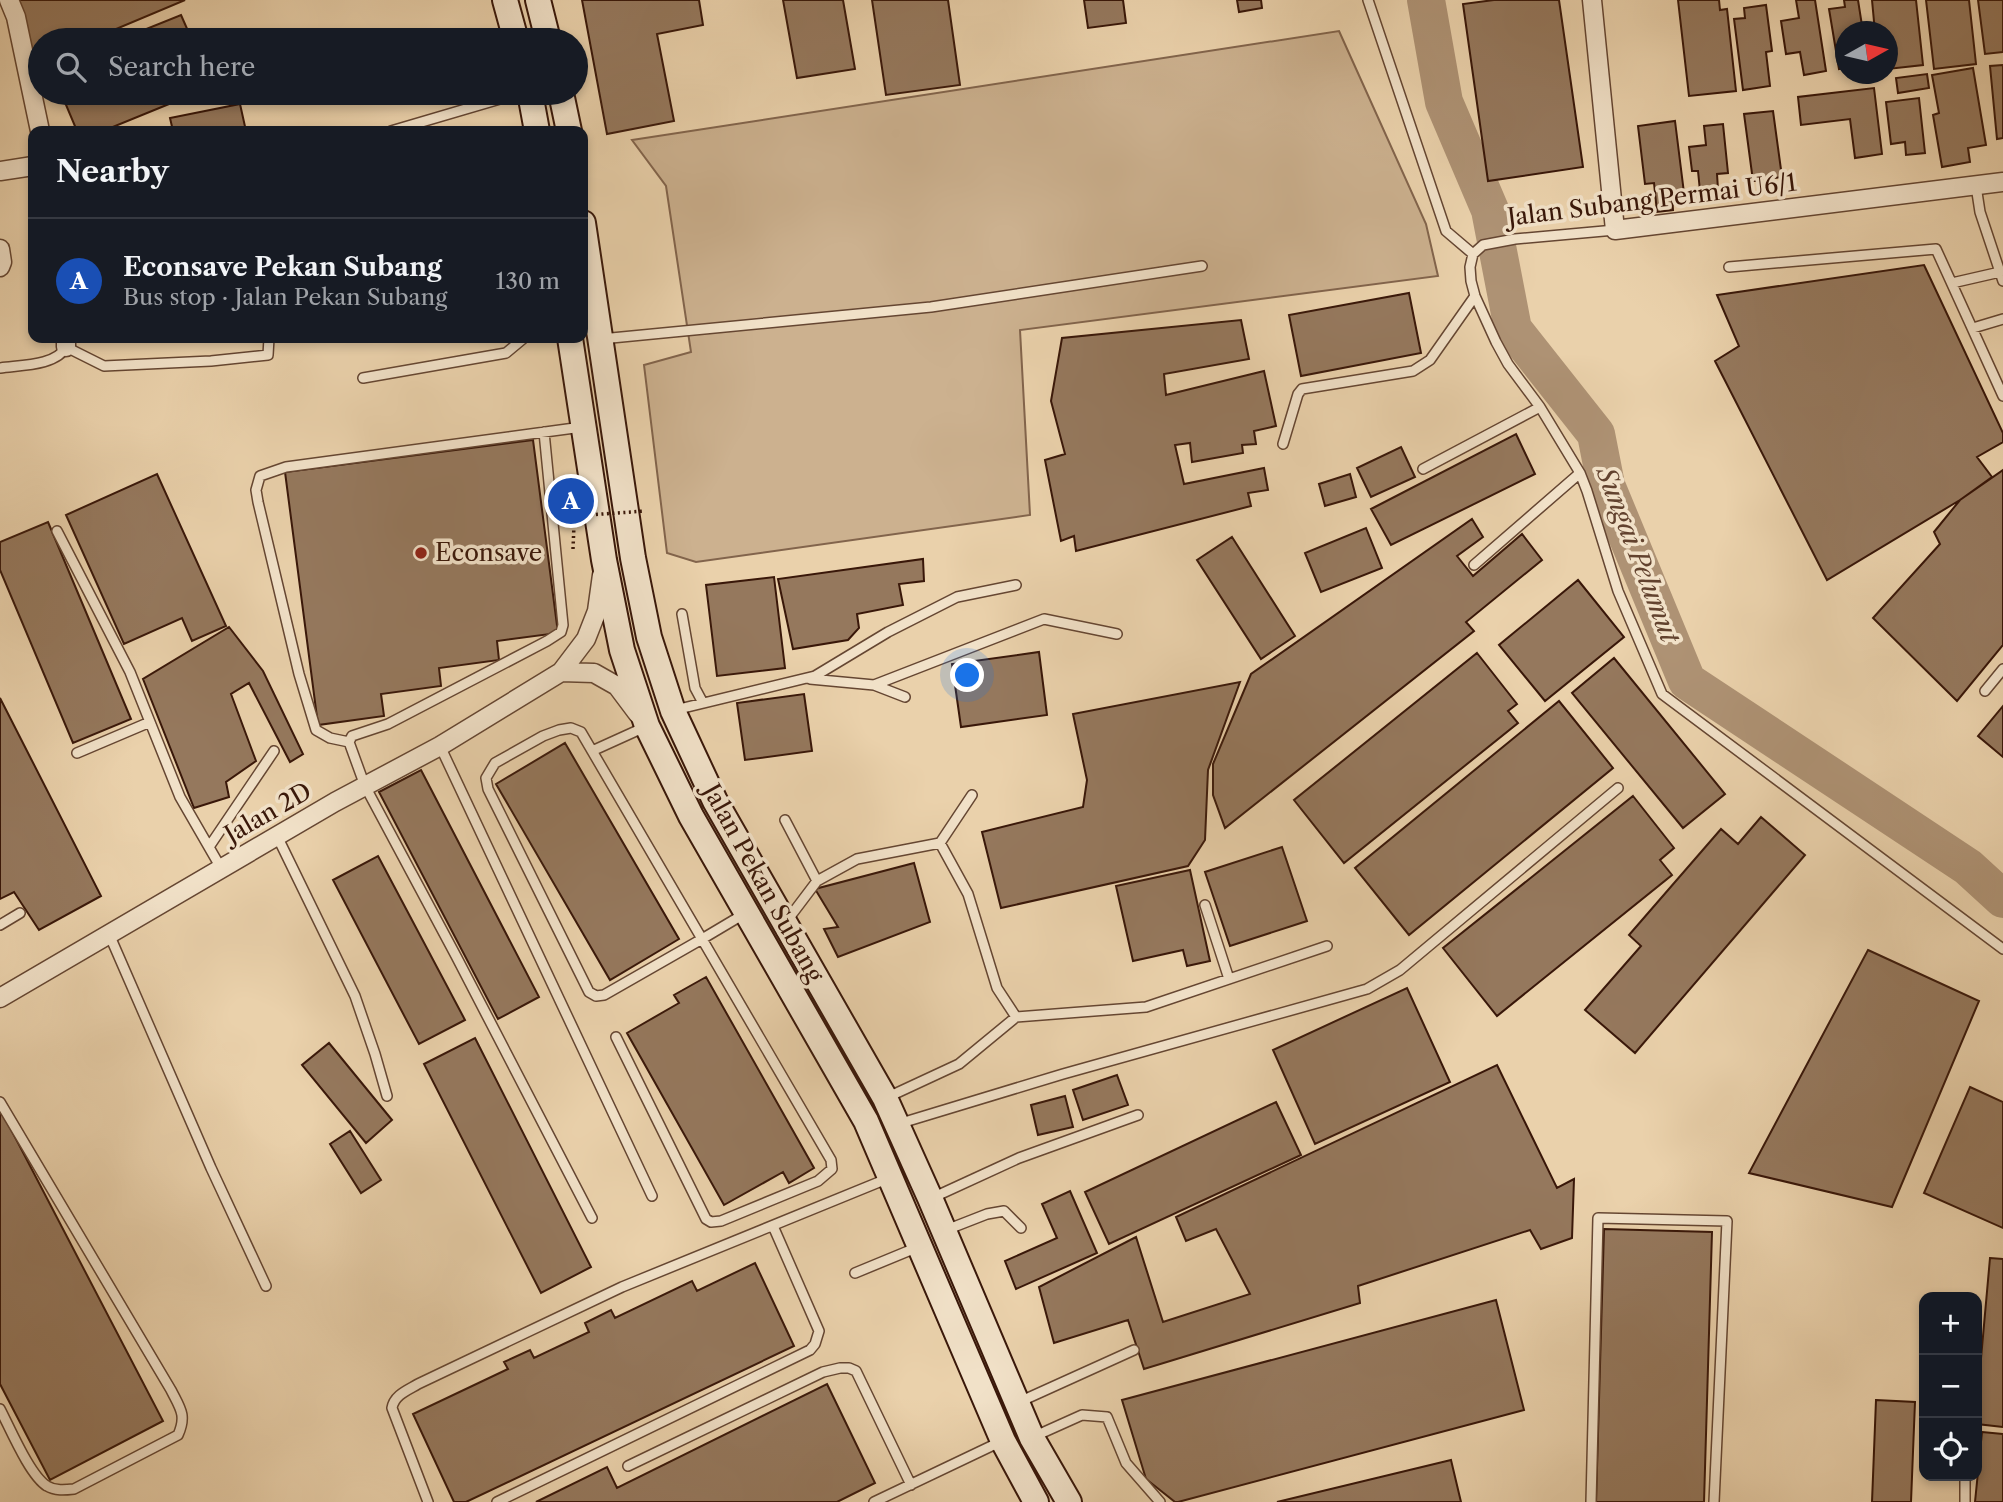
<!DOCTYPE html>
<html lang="en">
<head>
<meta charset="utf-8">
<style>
	:root { --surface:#171b24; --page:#20242c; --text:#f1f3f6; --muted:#9ea1a6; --line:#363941; --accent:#c59692 }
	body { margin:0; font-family:"Libre Caslon Text",serif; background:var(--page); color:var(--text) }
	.controls { position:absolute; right:21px; bottom:21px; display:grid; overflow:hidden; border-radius:14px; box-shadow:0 4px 10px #0003 }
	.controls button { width:63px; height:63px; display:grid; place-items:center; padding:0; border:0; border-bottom:2px solid var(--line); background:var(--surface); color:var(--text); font:35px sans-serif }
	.compass { position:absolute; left:1835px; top:21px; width:63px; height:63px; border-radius:50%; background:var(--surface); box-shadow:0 4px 10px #0003; rotate:82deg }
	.you { position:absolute; left:968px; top:676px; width:24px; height:24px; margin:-18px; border:5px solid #fff; border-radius:50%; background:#1a73e8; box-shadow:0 0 0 10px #1a73e833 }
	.badge { display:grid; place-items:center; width:46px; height:46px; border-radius:50%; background:var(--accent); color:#fff; font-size:23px; font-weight:700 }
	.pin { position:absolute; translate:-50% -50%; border:4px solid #fff; box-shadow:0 2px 7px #0006 }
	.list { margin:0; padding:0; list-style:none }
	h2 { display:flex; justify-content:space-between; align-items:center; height:91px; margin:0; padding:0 28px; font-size:30px }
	h2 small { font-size:23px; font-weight:400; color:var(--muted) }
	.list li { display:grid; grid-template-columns:46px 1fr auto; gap:21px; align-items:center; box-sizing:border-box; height:126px; padding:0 28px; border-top:2px solid var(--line) }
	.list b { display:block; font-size:26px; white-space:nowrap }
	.list p { margin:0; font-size:23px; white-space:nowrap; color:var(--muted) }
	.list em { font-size:23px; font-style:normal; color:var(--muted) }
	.icon { flex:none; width:38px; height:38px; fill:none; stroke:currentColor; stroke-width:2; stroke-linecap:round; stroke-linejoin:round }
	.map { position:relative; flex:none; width:2003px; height:1502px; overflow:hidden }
	.search { position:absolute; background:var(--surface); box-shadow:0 4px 10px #0003; left:28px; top:28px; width:560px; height:77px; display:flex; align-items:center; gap:18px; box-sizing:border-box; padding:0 24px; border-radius:38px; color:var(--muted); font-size:26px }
	.panel { position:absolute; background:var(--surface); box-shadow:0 4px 10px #0003; left:28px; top:126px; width:560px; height:217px; border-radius:14px }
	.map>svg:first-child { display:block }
</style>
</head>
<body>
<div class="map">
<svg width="2003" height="1502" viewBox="0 0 2003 1502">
	<rect width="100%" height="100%" fill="#ead1ab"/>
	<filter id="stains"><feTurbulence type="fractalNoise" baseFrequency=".00286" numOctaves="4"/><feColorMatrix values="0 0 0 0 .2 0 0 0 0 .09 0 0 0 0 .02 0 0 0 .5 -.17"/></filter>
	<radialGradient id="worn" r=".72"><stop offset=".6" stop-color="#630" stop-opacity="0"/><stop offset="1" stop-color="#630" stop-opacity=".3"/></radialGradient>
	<path fill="#ccb18f" stroke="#82644c" stroke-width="2" d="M 1339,31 L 1426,224 L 1438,276 L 1020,330 L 1030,515 L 696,562 L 667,553 L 644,365 L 691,352 L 666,186 L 632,140 Z"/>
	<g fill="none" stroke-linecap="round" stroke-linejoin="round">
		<path stroke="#ae9274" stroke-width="38" d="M 1426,0 L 1444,102 L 1490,210 L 1513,329 L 1596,434 L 1606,485 L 1687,681 L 1968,867 L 2003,899"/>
	</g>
	<path fill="#95785d" stroke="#391709" stroke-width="2" d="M 12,0 L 185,0 L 90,40 L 40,40 L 40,61 L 38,62 Z
		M 582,0 L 699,0 L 703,25 L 657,34 L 674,121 L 607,134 Z
		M 783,0 L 843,0 L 855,69 L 797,78 Z
		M 872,0 L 948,0 L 960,85 L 886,95 Z
		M 1084,0 L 1123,0 L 1126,23 L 1088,28 Z
		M 1237,0 L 1261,0 L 1262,8 L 1239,12 Z
		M 1494,0 L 1559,0 L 1583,167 L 1488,181 L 1463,4 Z
		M 1678,0 L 1719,0 L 1720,10 L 1727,9 L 1736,91 L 1689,96 Z
		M 1796,0 L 1815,0 L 1826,71 L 1804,75 L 1800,52 L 1786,54 L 1781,21 L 1799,18 Z
		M 1844,0 L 1858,0 L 1863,32 L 1846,32 L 1846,68 L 1839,69 L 1829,9 L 1845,7 Z
		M 1872,0 L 1916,0 L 1923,65 L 1888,69 L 1888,32 L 1875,32 Z
		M 1926,0 L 1969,0 L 1976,64 L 1934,69 Z
		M 1978,0 L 2003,0 L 2003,52 L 1985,54 Z
		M 1766,5 L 1772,51 L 1766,52 L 1770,86 L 1743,90 L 1734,19 L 1745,18 L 1744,8 Z
		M 181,15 L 192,40 L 119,40 Z
		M 2003,65 L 2003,138 L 1997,139 L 1990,66 Z
		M 1973,68 L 1986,145 L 1968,148 L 1970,162 L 1942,167 L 1933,115 L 1939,113 L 1932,75 Z
		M 1927,74 L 1929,88 L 1898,93 L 1896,78 Z
		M 1874,88 L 1882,154 L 1855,158 L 1850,119 L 1801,125 L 1798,97 Z
		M 61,93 L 196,93 L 103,131 L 77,131 Z
		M 1919,98 L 1925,153 L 1906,155 L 1905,142 L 1891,144 L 1886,102 Z
		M 240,104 L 246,131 L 173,131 L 170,118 Z
		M 1773,111 L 1782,177 L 1753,181 L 1744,114 Z
		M 1675,121 L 1684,193 L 1672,195 L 1673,210 L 1657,212 L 1654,183 L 1645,184 L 1638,126 Z
		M 1723,124 L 1728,173 L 1717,174 L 1718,189 L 1700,191 L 1698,171 L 1692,171 L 1689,147 L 1706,145 L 1704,126 Z
		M 1924,265 L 2003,433 L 2003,442 L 1977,457 L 1992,477 L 1960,500 L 1827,580 L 1715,361 L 1739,346 L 1717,295 Z
		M 1409,293 L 1421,353 L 1301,376 L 1289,315 Z
		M 1241,320 L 1249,359 L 1164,374 L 1166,395 L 1264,371 L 1276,426 L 1254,431 L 1256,444 L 1242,445 L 1243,453 L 1192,462 L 1190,443 L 1175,445 L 1184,484 L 1264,468 L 1268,490 L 1248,493 L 1251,506 L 1076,551 L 1074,536 L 1061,541 L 1045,460 L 1065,454 L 1051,401 L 1062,338 Z
		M 1516,434 L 1535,474 L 1391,545 L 1371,509 Z
		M 533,440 L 558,633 L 497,641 L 499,660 L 439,668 L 441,686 L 381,694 L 384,716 L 318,725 L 285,472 Z
		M 1401,447 L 1415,477 L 1371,497 L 1357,468 Z
		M 2003,470 L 2003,645 L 1957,701 L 1873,618 L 1940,544 L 1934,532 L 1960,500 Z
		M 157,474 L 226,626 L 192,641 L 182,618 L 124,644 L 66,515 Z
		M 1350,474 L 1356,497 L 1325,506 L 1319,484 Z
		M 1472,519 L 1483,537 L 1457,556 L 1473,576 L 1522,534 L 1542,560 L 1466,622 L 1474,631 L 1225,828 L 1213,795 L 1213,764 L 1251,674 Z
		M 48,522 L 131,719 L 73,743 L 0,570 L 0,542 Z
		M 1366,528 L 1382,568 L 1321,592 L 1305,553 Z
		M 1232,537 L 1295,636 L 1261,659 L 1197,560 Z
		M 923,559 L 924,581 L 899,584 L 903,605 L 857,614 L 859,628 L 848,640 L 793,649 L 778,579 Z
		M 774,577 L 785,668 L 717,676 L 706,585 Z
		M 1578,580 L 1624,637 L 1545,701 L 1499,645 Z
		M 229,627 L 263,671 L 303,754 L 290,762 L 249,683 L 231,694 L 256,761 L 226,782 L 229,797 L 194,808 L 143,679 Z
		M 1039,652 L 1047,715 L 961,727 L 952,664 Z
		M 1477,653 L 1517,704 L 1508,711 L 1518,723 L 1344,863 L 1294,800 Z
		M 1614,658 L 1725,794 L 1683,828 L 1572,693 Z
		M 1240,682 L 1208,770 L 1205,840 L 1188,866 L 1001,908 L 982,832 L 1083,807 L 1087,780 L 1073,714 Z
		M 804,694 L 812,751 L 745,760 L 737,703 Z
		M 0,698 L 101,896 L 39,930 L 14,892 L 0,899 Z
		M 1559,701 L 1613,768 L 1409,935 L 1355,868 Z
		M 2003,706 L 2003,757 L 1978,736 Z
		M 565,743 L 679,939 L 610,980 L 496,784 Z
		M 421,770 L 539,997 L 498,1019 L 379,792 Z
		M 1633,796 L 1674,848 L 1660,860 L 1672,875 L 1497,1016 L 1443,948 Z
		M 1761,817 L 1805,855 L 1635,1053 L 1585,1010 L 1641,946 L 1629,935 L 1721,829 L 1738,844 Z
		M 1282,847 L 1307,921 L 1230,946 L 1205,872 Z
		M 378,856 L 465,1020 L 419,1044 L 333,880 Z
		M 914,863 L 930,922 L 838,957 L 824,929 L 838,927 L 815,889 Z
		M 1190,870 L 1210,961 L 1187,966 L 1183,950 L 1133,961 L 1116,886 Z
		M 1868,950 L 1979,1001 L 1892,1207 L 1749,1173 Z
		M 706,977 L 814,1168 L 789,1183 L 783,1172 L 724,1205 L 627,1033 L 679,1003 L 674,995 Z
		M 1407,988 L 1450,1082 L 1315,1144 L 1273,1050 Z
		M 475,1038 L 591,1267 L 541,1293 L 424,1064 Z
		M 329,1043 L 392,1120 L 366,1143 L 302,1065 Z
		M 1497,1065 L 1557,1188 L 1574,1179 L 1572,1238 L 1541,1249 L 1530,1230 L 1358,1286 L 1360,1303 L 1144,1369 L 1128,1320 L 1054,1343 L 1039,1287 L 1136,1237 L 1163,1322 L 1250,1294 L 1216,1229 L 1186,1241 L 1176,1217 Z
		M 1117,1075 L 1128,1105 L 1083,1120 L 1073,1090 Z
		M 1970,1087 L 2003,1102 L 2003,1228 L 1924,1193 Z
		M 1065,1096 L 1073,1127 L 1038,1135 L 1031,1105 Z
		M 1276,1102 L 1301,1155 L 1109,1244 L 1085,1192 Z
		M 3,1114 L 163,1421 L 50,1480 L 0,1384 L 0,1115 Z
		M 350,1131 L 381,1180 L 361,1193 L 330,1144 Z
		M 1070,1191 L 1097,1253 L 1016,1289 L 1005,1261 L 1057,1238 L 1042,1204 Z
		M 1604,1229 L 1712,1232 L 1704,1502 L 1596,1502 Z
		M 1990,1258 L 2003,1259 L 2003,1427 L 1977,1424 L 1977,1403 Z
		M 755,1263 L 794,1346 L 466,1502 L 454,1502 L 413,1414 L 508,1369 L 504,1362 L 530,1350 L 534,1358 L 589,1332 L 585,1323 L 611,1310 L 615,1318 L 692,1281 L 697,1291 Z
		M 1496,1300 L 1524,1410 L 1178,1502 L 1175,1502 L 1146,1479 L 1122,1400 Z
		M 827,1384 L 875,1483 L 837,1502 L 536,1502 L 607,1467 L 617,1488 Z
		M 1876,1400 L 1915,1402 L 1911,1502 L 1872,1502 Z
		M 1982,1432 L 2003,1434 L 2003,1502 L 1975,1502 Z
		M 1451,1460 L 1461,1502 L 1277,1502 Z"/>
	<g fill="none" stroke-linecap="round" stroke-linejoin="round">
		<defs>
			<path id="lane" d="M 1368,0 L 1446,231 L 1473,254
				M 391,131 L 520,93
				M 1976,186 L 1980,212 L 2003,281
				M 1615,230 L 1515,239 L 1483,245 L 1473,254 L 1470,267 L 1471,281 L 1475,296 L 1496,342 L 1508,364 L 1540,407 L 1580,473 L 1587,491 L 1618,591 L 1662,694 L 2003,949
				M 1729,267 L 1936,249 L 2003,396
				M 1952,283 L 2000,272
				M 1973,328 L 2003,319
				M 601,339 L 931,307 L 1202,266
				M 0,368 C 20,365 56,366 66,347 L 104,366 L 211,361 L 268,355 L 269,338
				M 363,378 L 506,353 L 524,338
				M 544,432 L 563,625 L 561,632 L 547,641 L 388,724 L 352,736 L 349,742 L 365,786 L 456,956 L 592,1218
				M 1283,444 L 1298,394 L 1302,389 L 1413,371 L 1430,360 L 1475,296
				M 1423,469 L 1540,407
				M 57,531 L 130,672 L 180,797 L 221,868
				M 1474,565 L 1580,473
				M 682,614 L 695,688 L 703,703
				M 810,679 L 874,685 L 905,697
				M 874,685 L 1044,619 L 1117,634
				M 1985,691 L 2003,669
				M 675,710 L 815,676 L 888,632 L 957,597 L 1016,585
				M 571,728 L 581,732 L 702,939 L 604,995 L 596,996 L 589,992 L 488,789 L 486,778 L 495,763 L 543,736 L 559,730 Z
				M 349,742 L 330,738 L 316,730 L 299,674 L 258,502 L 256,490 L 260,476 L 286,467 L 582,427
				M 440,746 L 652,1196
				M 592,751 L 645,727
				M 77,753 L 150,722
				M 972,795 L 940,843 L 968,894 L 997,988 L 1016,1017
				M 785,820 L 817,881
				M 277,836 L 355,996 L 375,1054 L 387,1096
				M 209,847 L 274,751
				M 1205,905 L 1229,979
				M 786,922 L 817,881 L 857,859 L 940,843
				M 0,925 L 20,913
				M 109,934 L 211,1168 L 266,1286
				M 616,1037 L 706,1219 L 711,1222 L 721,1221 L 818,1181 L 832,1169 L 831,1160 L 702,939 L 744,914
				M 888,1097 L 959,1064 L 1016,1017 L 1146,1007 L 1327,946
				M 0,1102 L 171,1390 C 180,1408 187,1415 178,1435 L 74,1489 C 65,1490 55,1491 47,1486 C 30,1476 10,1428 0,1409
				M 898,1124 L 1063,1074 L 1367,989 L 1400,970 L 1618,788
				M 932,1198 L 1019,1158 L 1138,1115
				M 946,1230 L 987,1214 L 1004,1211 L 1021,1228
				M 855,1273 L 918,1247
				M 1017,1403 L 1134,1350
				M 1033,1437 L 1082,1415 L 1107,1417 L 1126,1463 L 1160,1502
				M 628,1466 L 823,1372 L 840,1368 L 849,1368 L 856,1371 L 911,1485
				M 428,1502 L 392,1408 C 394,1395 408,1390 418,1384 L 622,1287 L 889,1178
				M 497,1502 L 810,1350 L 815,1344 L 819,1331 L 773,1226
				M 874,1502 L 1002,1441
				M 1591,1502 L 1598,1218 L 1727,1221 L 1714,1502
				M 1965,1502 L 1965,1476"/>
			<path id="street" d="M 9,0 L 16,17 L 40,131
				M 1592,0 L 1615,230 L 2003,182
				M 0,171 L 33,166
				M 0,249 L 2,262 L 0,267
				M 66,338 L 66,347
				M 561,672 L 594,673 L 617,686 L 638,714
				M 0,998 L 335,802 L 440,746 L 561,672 L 586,639 L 597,611 L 602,575"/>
			<path id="secondary" d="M 505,0 L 516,40
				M 538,0 L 548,40
				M 530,93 L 537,131
				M 561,93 L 569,131
				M 583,223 L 633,558 L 649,637 L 673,711 L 715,801 L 885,1098 L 930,1198 L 1032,1438 L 1069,1502
				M 570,338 L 604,560 L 622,650 L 647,726 L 691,816 L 866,1121 L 1003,1441 L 1036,1502"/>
		</defs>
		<use href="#lane" stroke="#654632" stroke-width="12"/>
		<use href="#street" stroke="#654632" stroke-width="21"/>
		<use href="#secondary" stroke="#391709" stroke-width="28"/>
		<path stroke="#391709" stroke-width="3.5" stroke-dasharray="2 3.5" stroke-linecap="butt" d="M 573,549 L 574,525"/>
		<use href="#lane" stroke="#f1e1c8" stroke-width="9"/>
		<use href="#street" stroke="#f1e1c8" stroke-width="18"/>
		<use href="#secondary" stroke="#f1e1c8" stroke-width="24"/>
		<path stroke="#391709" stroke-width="3.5" stroke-dasharray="2 3.5" stroke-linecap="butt" d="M 574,516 L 645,511"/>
	</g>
	<circle fill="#8f2418" stroke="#f1e1c8" stroke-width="2.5" cx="421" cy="553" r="7"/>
	<g text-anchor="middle" stroke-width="7" stroke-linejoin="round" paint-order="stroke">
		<g font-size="24" fill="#391709" stroke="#f1e1c8">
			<text transform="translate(1652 200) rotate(-7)" y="8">Jalan Subang Permai U6/1</text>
			<text transform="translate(268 813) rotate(-30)" y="8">Jalan 2D</text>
			<text transform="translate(763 883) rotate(61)" y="8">Jalan Pekan Subang</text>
		</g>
		<g font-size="24" fill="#391709" stroke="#f1e1c8" text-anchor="start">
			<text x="435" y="561">Econsave</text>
		</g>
		<g font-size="26" font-style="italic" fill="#62422e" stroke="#f1e1c8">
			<text transform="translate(1638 555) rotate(69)" y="9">Sungai Pelumut</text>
		</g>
	</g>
	<rect width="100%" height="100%" filter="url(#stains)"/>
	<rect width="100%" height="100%" fill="url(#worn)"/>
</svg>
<div class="controls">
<button>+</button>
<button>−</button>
<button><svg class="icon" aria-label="locate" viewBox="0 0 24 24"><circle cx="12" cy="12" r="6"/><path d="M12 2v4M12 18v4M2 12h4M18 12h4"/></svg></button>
</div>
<svg class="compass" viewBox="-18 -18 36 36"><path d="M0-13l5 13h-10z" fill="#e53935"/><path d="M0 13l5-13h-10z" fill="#9ea1a6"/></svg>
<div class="you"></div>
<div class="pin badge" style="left:571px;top:501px;background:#1a4fb4">A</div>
<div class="search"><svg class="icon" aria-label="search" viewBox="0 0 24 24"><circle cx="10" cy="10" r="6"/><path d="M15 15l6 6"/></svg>Search here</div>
<section class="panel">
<h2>Nearby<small></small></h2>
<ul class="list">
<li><span class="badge" style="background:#1a4fb4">A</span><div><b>Econsave Pekan Subang</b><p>Bus stop · Jalan Pekan Subang</p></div><em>130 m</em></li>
</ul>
</section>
</div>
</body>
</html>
